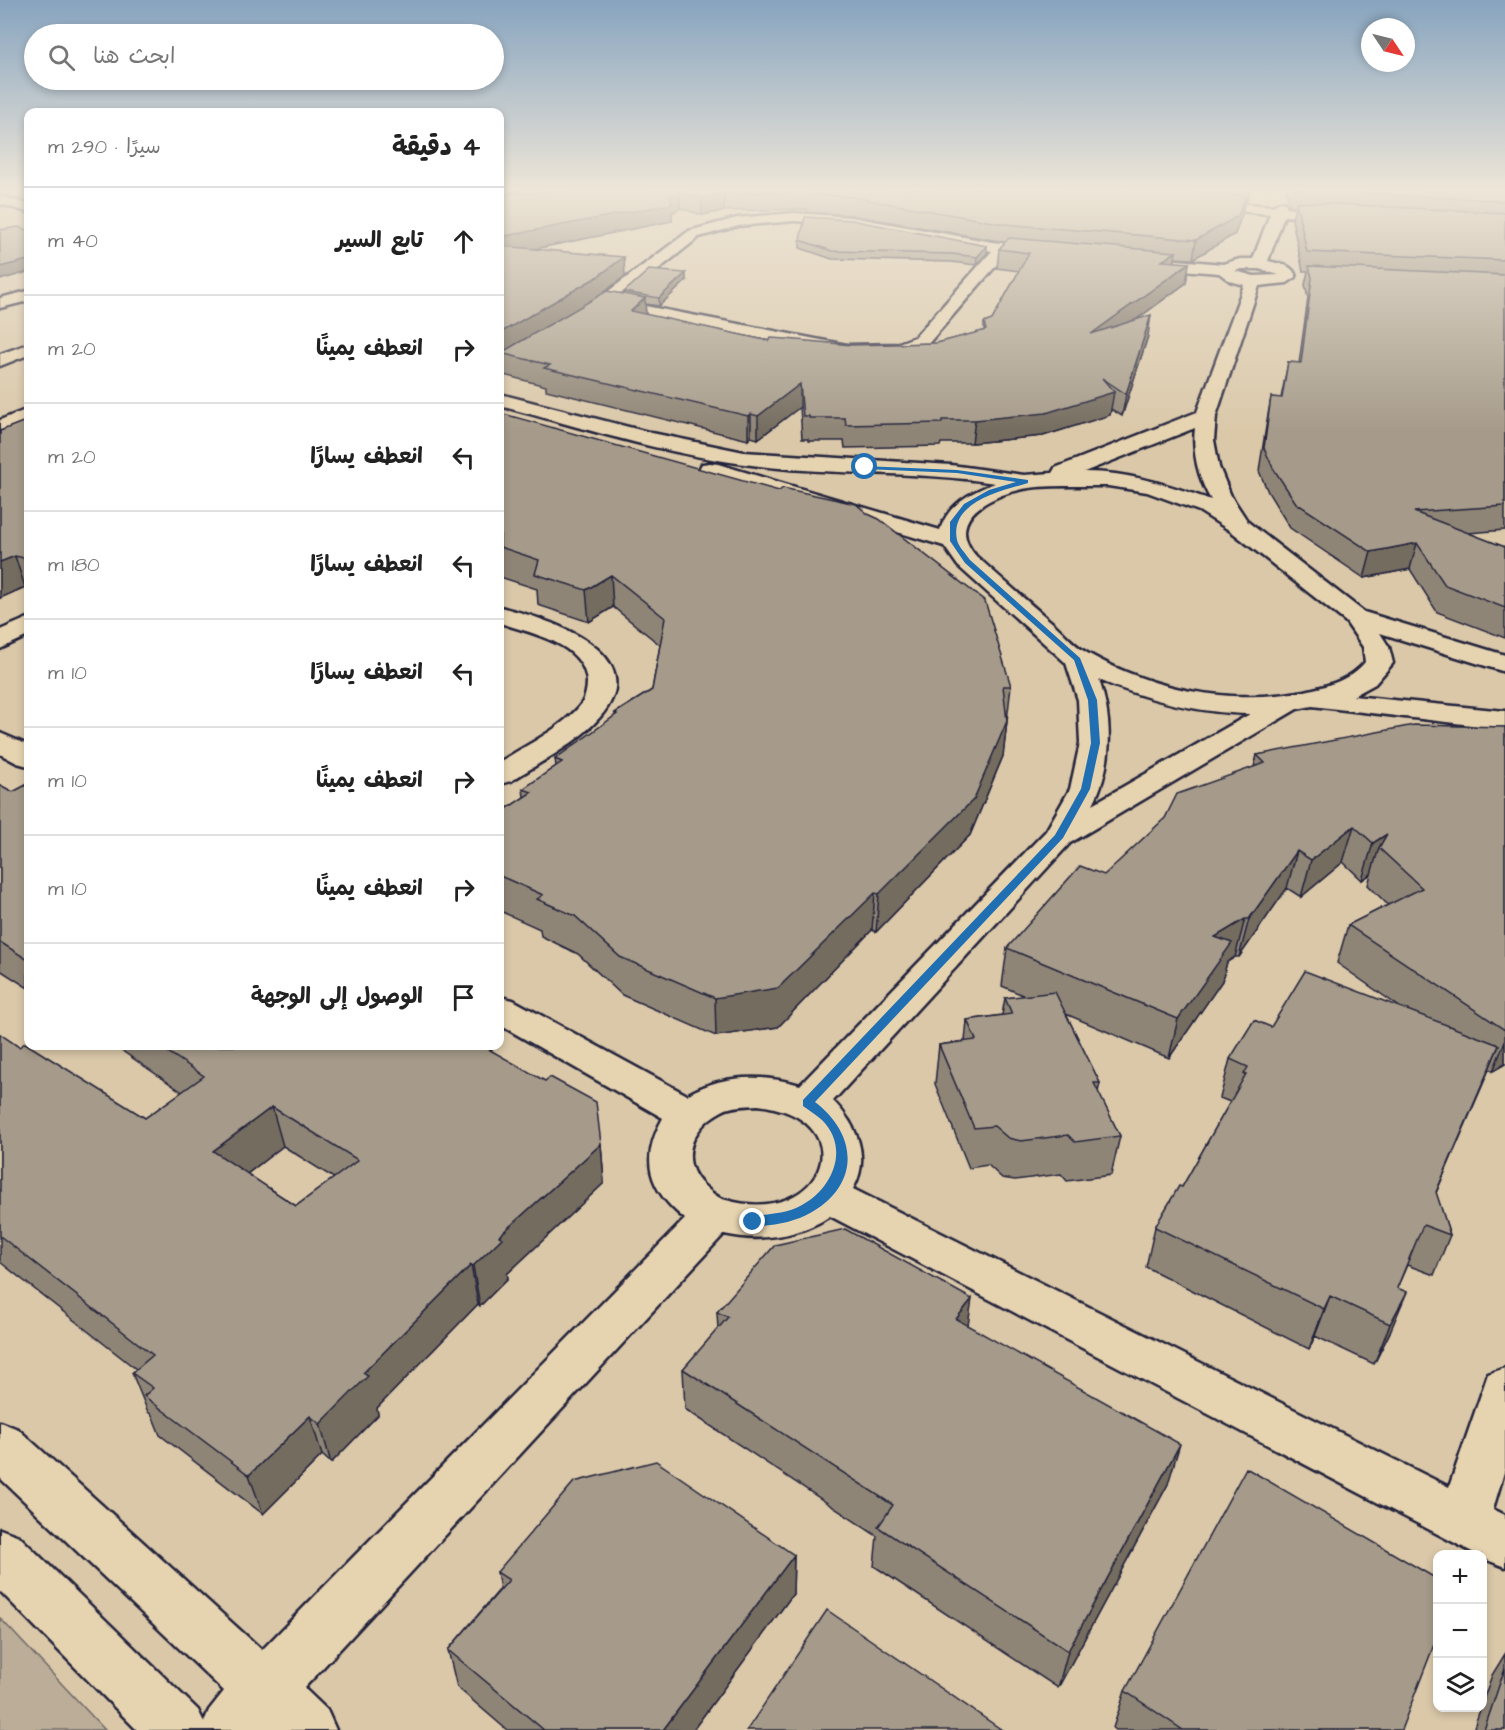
<!DOCTYPE html>
<html lang="ar">
<head>
<meta charset="utf-8">
<style>
	:root { --surface:#fff; --page:#f6f6f6; --text:#222; --muted:#767676; --line:#e0e0e0 }
	body { margin:0; font-family:"Architects Daughter","Playpen Sans Arabic",sans-serif; background:var(--page); color:var(--text); direction:rtl }
	.controls { position:absolute; right:18px; bottom:18px; display:grid; overflow:hidden; border-radius:12px; box-shadow:0 3px 9px #0003 }
	.controls button { width:54px; height:54px; display:grid; place-items:center; padding:0; border:0; border-bottom:2px solid var(--line); background:var(--surface); color:var(--text); font:30px sans-serif }
	.compass { position:absolute; left:1361px; top:18px; width:54px; height:54px; border-radius:50%; background:var(--surface); box-shadow:0 3px 9px #0003; rotate:125deg }
	.stop { position:absolute; width:18px; height:18px; margin:-14px; border:4px solid #1f6fb2; border-radius:50%; background:#fff }
	.stop.end { background:#1f6fb2; border-color:#fff; box-shadow:0 2px 6px #0008 }
	.list { margin:0; padding:0; list-style:none }
	h2 { display:flex; justify-content:space-between; align-items:center; height:78px; margin:0; padding:0 24px; font-size:26px }
	h2 small { font-size:20px; font-weight:400; color:var(--muted) }
	.list li { display:grid; grid-template-columns:39px 1fr auto; gap:18px; align-items:center; box-sizing:border-box; height:108px; padding:0 24px; border-top:2px solid var(--line) }
	.list b { display:block; font-size:22px; white-space:nowrap }
	.list em { font-size:20px; font-style:normal; color:var(--muted) }
	.icon { flex:none; width:33px; height:33px; fill:none; stroke:currentColor; stroke-width:2; stroke-linecap:round; stroke-linejoin:round }
	.map { position:relative; flex:none; width:1505px; height:1730px; overflow:hidden; direction:ltr }
	.search { position:absolute; background:var(--surface); box-shadow:0 3px 9px #0003; left:24px; top:24px; width:480px; height:66px; display:flex; align-items:center; gap:15px; box-sizing:border-box; padding:0 21px; border-radius:33px; color:var(--muted); font-size:22px }
	.panel { position:absolute; background:var(--surface); box-shadow:0 3px 9px #0003; left:24px; top:108px; width:480px; height:942px; border-radius:12px; direction:rtl }
	.map>svg:first-child { display:block }
</style>
</head>
<body>
<div class="map">
<svg width="1505" height="1730" viewBox="0 0 1505 1730">
	<rect width="100%" height="100%" fill="#dac8a9"/>
	<filter id="ink" filterUnits="userSpaceOnUse"><feTurbulence type="fractalNoise" baseFrequency=".0167" numOctaves="2"/><feDisplacementMap in="SourceGraphic" scale="12" xChannelSelector="R" yChannelSelector="G"/><feConvolveMatrix kernelMatrix="1 2 1 2 8 2 1 2 1" color-interpolation-filters="sRGB"/></filter>
	<g filter="url(#ink)">
		<path fill="#bbad97" stroke="#6e6869" stroke-width="1.5" d="M 0,1618 L 105,1730 L 0,1730 Z"/>
		<g fill="none" stroke-linecap="round" stroke-linejoin="round">
			<defs>
				<path id="minor" d="M 528,189 L 548,189 L 546,192 L 500,205 L 500,197 Z
					M 0,196 L 28,204 L 28,212 L 0,204 Z
					M 1197,200 L 1273,206 L 1280,202 L 1285,203 L 1287,207 L 1337,212 L 1344,216 L 1337,220 L 1284,216 L 1268,261 C 1279,264 1293,264 1296,277 L 1287,283 L 1259,286 L 1216,416 L 1214,440 L 1219,467 L 1231,496 L 1248,522 L 1364,612 L 1505,655 L 1505,672 L 1380,633 L 1389,647 L 1393,663 L 1375,684 L 1353,696 L 1505,711 L 1505,729 L 1312,706 L 1297,709 L 1070,843 L 833,1101 C 857,1125 871,1157 853,1189 L 1449,1487 L 1488,1374 L 1505,1368 L 1505,1469 L 1493,1509 L 1505,1515 L 1505,1567 L 1482,1558 L 1482,1554 L 1476,1554 L 830,1216 C 799,1237 760,1242 724,1234 L 304,1688 L 327,1710 L 336,1730 L 137,1730 L 0,1591 L 0,1529 L 19,1536 L 198,1710 L 204,1722 L 209,1710 L 224,1691 L 0,1478 L 0,1422 L 18,1429 L 262,1650 L 685,1219 C 648,1189 640,1159 663,1118 L 500,1025 L 500,997 L 513,1000 L 687,1095 C 722,1074 763,1074 800,1085 L 1046,831 L 1070,789 L 1080,743 L 1078,700 L 1066,663 L 958,566 L 944,546 L 702,474 L 699,469 L 702,464 L 710,463 L 718,464 L 940,530 C 948,504 971,492 995,483 C 912,470 827,476 744,464 C 661,453 580,427 500,406 L 500,394 L 652,433 L 744,452 L 951,465 L 1024,475 L 1052,473 L 1055,468 L 1197,412 L 1244,285 L 1230,281 L 1219,273 L 1143,267 L 1135,262 L 1143,257 L 1223,264 L 1240,259 L 1253,259 L 1270,214 L 1192,207 L 1190,204 ZM 1241,269 L 1259,269 L 1279,275 L 1254,276 L 1235,271 ZM 1195,428 C 1192,452 1198,478 1211,500 C 1169,485 1129,472 1084,472 ZM 1075,486 L 1108,486 L 1147,492 L 1199,511 L 1232,532 L 1346,622 L 1363,647 L 1365,662 C 1350,680 1328,686 1305,691 C 1231,705 1155,691 1089,654 C 1076,647 1066,635 1055,625 C 1028,602 1002,579 976,556 C 942,517 995,493 1029,488 C 1044,486 1060,486 1075,486 ZM 1099,680 C 1148,700 1197,713 1250,714 L 1093,804 C 1113,766 1113,720 1099,680 ZM 758,1105 C 865,1118 825,1228 726,1200 C 717,1198 710,1191 703,1185 C 677,1159 693,1126 722,1111 C 732,1105 747,1106 758,1105 Z
					M 794,213 L 851,217 L 992,242 L 1044,248 L 1052,253 L 1044,258 L 1007,253 L 927,345 L 898,354 L 847,355 L 608,309 C 597,315 587,326 574,323 L 571,319 L 689,231 L 737,218 ZM 794,221 L 851,225 L 992,251 L 915,337 L 896,344 L 847,345 L 619,301 L 699,237 L 738,226 Z
					M 28,291 L 28,301 L 0,308 L 0,298 Z
					M 28,409 L 28,422 L 0,433 L 0,420 Z
					M 500,607 C 545,618 656,652 600,717 C 577,744 540,762 511,781 L 500,784 L 500,762 C 524,746 565,727 582,703 C 586,696 587,688 587,681 C 583,642 529,633 500,623 Z
					M 28,618 L 28,636 L 0,649 L 0,630 Z
					M 0,733 L 28,745 L 28,766 L 17,763 L 0,754 Z"/>
				<path id="major" d="M 28,344 L 28,355 L 0,366 L 0,354 Z"/>
			</defs>
			<use href="#minor" stroke="#22223b" stroke-width="5"/>
			<use href="#major" stroke="#22223b" stroke-width="5"/>
			<use href="#minor" fill="#e6d3b0" fill-rule="evenodd"/>
			<use href="#major" fill="#e6d3b0" fill-rule="evenodd"/>
		</g>
		<path fill="#8f8577" stroke="#22223b" stroke-width="1.5" fill-rule="evenodd" d="M 576,189 L 1251,189 L 1246,202 L 1244,202 L 1242,214 L 1235,234 L 1193,259 L 1175,258 L 1175,262 L 1189,263 L 1186,283 L 1135,320 L 1148,336 L 1122,416 L 1111,409 L 1110,415 L 1043,436 L 972,443 L 941,443 L 940,446 L 845,448 L 844,441 L 808,441 L 808,439 L 802,439 L 800,407 L 758,439 L 751,437 L 748,440 L 546,390 L 546,386 L 500,374 L 500,200 ZM 680,208 L 702,215 L 724,211 L 807,209 L 807,212 L 851,215 L 1005,242 L 999,249 L 997,268 L 1019,271 L 992,320 L 984,323 L 984,331 L 937,343 L 852,345 L 769,341 L 646,315 L 645,304 L 659,306 L 686,281 L 624,292 L 624,294 L 599,296 L 625,276 L 534,249 L 672,221 L 672,213 Z
			M 1286,189 L 1505,189 L 1505,530 L 1468,533 L 1505,547 L 1505,638 L 1437,612 L 1410,569 L 1364,578 L 1290,528 L 1268,492 L 1259,471 L 1267,420 L 1271,397 L 1281,398 L 1288,362 L 1299,363 L 1308,298 L 1305,285 L 1308,271 L 1303,271 L 1292,220 L 1295,206 L 1290,206 Z
			M 800,240 L 987,253 L 976,265 L 951,262 L 832,259 L 800,248 Z
			M 500,413 L 1011,686 L 1003,756 L 970,835 L 876,932 L 872,930 L 778,1027 L 716,1036 L 622,995 L 578,954 L 541,936 L 540,929 L 500,911 L 500,813 L 524,797 L 523,789 L 556,766 L 555,759 L 615,716 L 615,713 L 652,690 L 660,645 L 613,607 L 589,622 L 538,605 L 537,589 L 500,577 Z
			M 28,420 L 28,588 L 25,587 L 0,598 L 0,431 Z
			M 1505,727 L 1505,1064 L 1493,1071 L 1489,1069 L 1436,1193 L 1450,1235 L 1434,1275 L 1407,1265 L 1397,1288 L 1390,1332 L 1374,1364 L 1315,1336 L 1309,1349 L 1146,1267 L 1155,1227 L 1182,1187 L 1230,1102 L 1220,1098 L 1230,1059 L 1271,1027 L 1401,1008 L 1337,963 L 1348,925 L 1388,905 L 1368,885 L 1371,874 L 1362,880 L 1343,862 L 1301,897 L 1287,888 L 1239,957 L 1235,957 L 1227,962 L 1222,981 L 1169,1058 L 1066,1014 L 1100,1083 L 1098,1092 L 1120,1136 L 1111,1175 L 1067,1181 L 1061,1174 L 1015,1180 L 1002,1178 L 988,1165 L 969,1168 L 935,1084 L 939,1045 L 965,1041 L 967,1020 L 1002,1015 L 1005,998 L 1025,996 L 1002,986 L 1007,948 L 1104,875 L 1254,767 L 1257,755 Z
			M 28,784 L 28,988 L 0,970 L 0,785 L 13,792 Z
			M 0,1034 L 19,1047 L 145,1118 L 182,1092 L 115,1046 L 490,1046 L 491,1050 L 601,1144 L 604,1183 L 507,1274 L 508,1278 L 480,1306 L 478,1304 L 377,1408 L 378,1415 L 331,1463 L 322,1455 L 263,1514 L 160,1435 L 152,1415 L 148,1412 L 132,1373 L 136,1369 L 0,1262 ZM 283,1146 L 334,1178 L 296,1206 L 247,1174 Z
			M 717,1312 L 968,1326 L 1168,1484 L 1058,1688 L 874,1566 L 877,1536 L 685,1409 L 683,1369 L 718,1329 Z
			M 794,1555 L 793,1594 L 693,1730 L 507,1730 L 457,1687 L 448,1650 L 500,1589 L 497,1572 Z
			M 1505,1654 L 1505,1730 L 1473,1730 L 1481,1707 L 1482,1707 L 1482,1703 L 1492,1675 Z
			M 1125,1691 L 1401,1730 L 1116,1730 L 1113,1728 Z"/>
		<path fill="#746c61" stroke="#22223b" stroke-width="1.5" d="M 1249,189 L 1251,189 L 1246,202 Z
			M 680,191 L 680,208 L 672,213 L 672,221 L 500,256 L 500,237 L 670,196 Z
			M 724,193 L 724,211 L 702,215 L 702,198 Z
			M 1245,197 L 1242,214 L 1235,234 L 1193,259 L 1196,240 Z
			M 987,246 L 987,253 L 976,265 L 977,257 Z
			M 1176,252 L 1173,271 L 1162,261 Z
			M 624,257 L 625,276 L 598,297 L 503,354 L 500,353 L 500,333 Z
			M 28,260 L 28,272 L 0,280 L 0,267 Z
			M 1189,263 L 1186,283 L 1088,355 L 1091,334 Z
			M 686,273 L 686,281 L 659,306 L 659,298 Z
			M 645,298 L 646,319 L 631,311 Z
			M 1151,315 L 1148,336 L 1122,416 L 1126,394 Z
			M 800,384 L 800,407 L 758,439 L 758,416 Z
			M 1114,392 L 1110,415 L 1043,436 L 972,443 L 975,420 Z
			M 751,414 L 751,437 L 748,440 L 748,416 Z
			M 1417,543 L 1410,569 L 1364,578 L 1371,552 Z
			M 15,556 L 25,587 L 0,598 L 0,562 Z
			M 28,556 L 28,573 L 24,558 Z
			M 611,575 L 613,607 L 589,622 L 586,590 Z
			M 1007,721 L 1003,756 L 970,835 L 876,932 L 879,894 Z
			M 1354,826 L 1343,862 L 1301,897 L 1311,860 Z
			M 1387,834 L 1379,848 L 1371,874 L 1362,880 L 1373,843 Z
			M 1297,851 L 1287,888 L 1239,957 L 1249,919 Z
			M 875,893 L 872,930 L 778,1027 L 716,1036 L 715,998 Z
			M 1245,919 L 1235,957 L 1227,962 L 1222,981 L 1169,1058 L 1178,1019 L 1215,937 Z
			M 1505,1041 L 1505,1064 L 1493,1071 Z
			M 1499,1045 L 1483,1084 L 1419,1232 L 1436,1192 Z
			M 466,1046 L 490,1046 L 492,1056 Z
			M 272,1107 L 283,1146 L 225,1191 L 213,1151 Z
			M 601,1144 L 604,1183 L 507,1274 L 508,1278 L 480,1306 L 473,1266 L 499,1236 Z
			M 471,1265 L 478,1304 L 377,1408 L 378,1415 L 331,1463 L 320,1424 L 363,1373 Z
			M 1407,1292 L 1390,1332 L 1374,1364 L 1390,1324 Z
			M 1330,1296 L 1315,1336 L 1309,1349 L 1324,1309 Z
			M 972,1299 L 966,1339 L 956,1319 Z
			M 310,1416 L 322,1455 L 263,1514 L 249,1475 Z
			M 1180,1444 L 1168,1484 L 1058,1688 L 1068,1651 Z
			M 794,1555 L 793,1594 L 693,1730 L 663,1730 Z"/>
		<path fill="#a69b8a" stroke="#22223b" stroke-width="1.5" fill-rule="evenodd" d="M 576,189 L 1171,189 L 1245,197 L 1238,216 L 1196,240 L 1004,224 L 852,197 L 808,194 L 808,192 L 724,193 L 702,198 L 680,191 L 670,196 L 672,204 L 500,237 L 500,200 L 511,194 Z
			M 1293,189 L 1505,189 L 1505,201 Z
			M 1296,202 L 1505,213 L 1505,260 L 1307,252 Z
			M 805,217 L 851,220 L 987,246 L 977,257 L 952,254 L 832,251 L 800,240 Z
			M 18,227 L 28,230 L 28,260 L 0,267 L 0,230 Z
			M 1009,238 L 1176,252 L 1162,261 L 1189,263 L 1091,334 L 1151,315 L 1126,394 L 1102,378 L 1114,392 L 1046,413 L 975,420 L 942,420 L 942,423 L 846,425 L 845,418 L 809,418 L 809,416 L 803,416 L 800,384 L 758,416 L 751,414 L 748,416 L 544,368 L 550,365 L 500,353 L 500,351 L 506,350 L 607,291 L 645,298 L 631,311 L 769,341 L 771,338 L 786,339 L 852,345 L 937,343 L 986,330 L 984,323 L 992,320 L 1029,253 L 999,249 Z
			M 500,246 L 624,257 L 597,277 L 500,333 Z
			M 1309,266 L 1505,275 L 1505,506 L 1414,512 L 1505,547 L 1505,608 L 1445,585 L 1417,543 L 1371,552 L 1296,503 L 1273,468 L 1264,448 L 1271,397 L 1282,398 L 1288,362 L 1301,363 L 1312,278 Z
			M 649,270 L 686,273 L 659,298 L 624,292 Z
			M 500,413 L 779,491 L 783,488 L 856,504 L 868,514 L 879,519 L 985,601 L 1011,686 L 1003,686 L 1007,721 L 974,799 L 879,894 L 875,893 L 778,988 L 715,998 L 620,957 L 575,916 L 537,899 L 543,895 L 500,876 L 500,813 L 532,792 L 523,789 L 562,762 L 555,759 L 617,714 L 615,713 L 652,690 L 665,618 L 611,575 L 586,590 L 535,574 L 539,560 L 500,547 Z
			M 28,420 L 28,556 L 24,558 L 15,556 L 0,562 L 0,431 Z
			M 1414,725 L 1505,727 L 1505,1030 L 1348,925 L 1422,888 L 1379,848 L 1387,834 L 1373,843 L 1354,826 L 1311,860 L 1297,851 L 1249,919 L 1245,919 L 1215,937 L 1232,943 L 1178,1019 L 1007,948 L 1080,866 L 1104,875 L 1165,818 L 1177,794 L 1265,763 L 1257,755 Z
			M 28,784 L 28,960 L 0,942 L 0,785 L 13,792 Z
			M 1305,971 L 1499,1045 L 1436,1192 L 1450,1235 L 1423,1225 L 1397,1288 L 1407,1292 L 1390,1324 L 1330,1296 L 1324,1309 L 1155,1227 L 1179,1186 L 1182,1187 L 1246,1074 L 1244,1074 L 1248,1067 L 1230,1059 L 1254,1020 L 1271,1027 Z
			M 1055,992 L 1100,1083 L 1094,1083 L 1120,1136 L 1075,1142 L 1068,1135 L 1021,1141 L 1008,1138 L 994,1126 L 974,1128 L 939,1045 L 976,1040 L 967,1020 L 1012,1014 L 1005,998 Z
			M 0,1034 L 19,1047 L 25,1043 L 145,1118 L 204,1076 L 159,1046 L 483,1046 L 545,1081 L 550,1077 L 596,1102 L 601,1144 L 499,1236 L 502,1238 L 473,1266 L 471,1265 L 363,1373 L 368,1376 L 320,1424 L 310,1416 L 249,1475 L 144,1396 L 153,1388 L 132,1373 L 153,1355 L 0,1236 ZM 272,1107 L 358,1160 L 296,1206 L 213,1151 Z
			M 845,1229 L 972,1299 L 956,1319 L 1180,1444 L 1068,1651 L 878,1527 L 893,1505 L 683,1369 L 728,1317 L 717,1312 L 775,1245 Z
			M 656,1461 L 794,1555 L 663,1730 L 544,1730 L 448,1650 L 509,1580 L 497,1572 L 574,1482 Z
			M 1246,1468 L 1437,1579 L 1437,1637 L 1401,1730 L 1183,1730 L 1125,1691 Z
			M 827,1610 L 1002,1730 L 747,1730 Z
			M 1505,1668 L 1505,1730 L 1484,1730 Z"/>
	</g>
	<linearGradient id="sky" x2="0" y2="1"><stop stop-color="#87a4bf"/><stop offset="0.44" stop-color="#eee6d8"/><stop offset="1" stop-color="#eee6d8" stop-opacity="0"/></linearGradient>
	<rect width="1505" height="431" fill="url(#sky)"/>
	<path fill="#1f6fb2" d="M 863,466 L 957,470 L 1028,480 L 1028,483 C 1001,491 949,502 957,540 C 958,546 966,554 970,560 L 1080,658 L 1097,700 L 1100,743 L 1090,789 L 1063,838 L 815,1102 C 857,1134 861,1183 812,1212 C 793,1223 774,1225 753,1227 L 747,1222 L 748,1218 C 767,1213 785,1215 802,1205 C 833,1188 850,1148 822,1120 C 816,1115 809,1110 803,1106 L 803,1100 L 1055,835 L 1081,789 L 1091,743 L 1088,700 L 1074,660 L 965,563 L 950,541 L 950,522 L 964,504 L 989,490 L 1016,482 L 957,473 L 865,469 Z"/>
</svg>
<div class="controls">
<button>+</button>
<button>−</button>
<button><svg class="icon" aria-label="layers" viewBox="0 0 24 24"><path d="M12 4l9 5-9 5-9-5zM3 14l9 5 9-5"/></svg></button>
</div>
<svg class="compass" viewBox="-18 -18 36 36"><path d="M0-13l5 13h-10z" fill="#e53935"/><path d="M0 13l5-13h-10z" fill="#767676"/></svg>
<div class="stop" style="left:865px;top:467px"></div>
<div class="stop end" style="left:753px;top:1222px"></div>
<div class="search"><svg class="icon" aria-label="search" viewBox="0 0 24 24"><circle cx="10" cy="10" r="6"/><path d="M15 15l6 6"/></svg>ابحث هنا</div>
<section class="panel">
<h2>4 دقيقة<small>سيرًا · 290 m</small></h2>
<ul class="list">
<li><svg class="icon" aria-label="ahead" viewBox="0 0 24 24"><path d="M12 20V5M6 11l6-6 6 6"/></svg><div><b>تابع السير</b></div><em>40 m</em></li>
<li><svg class="icon" aria-label="right" viewBox="0 0 24 24"><path d="M7 20v-9h11M14 6l5 5-5 5"/></svg><div><b>انعطف يمينًا</b></div><em>20 m</em></li>
<li><svg class="icon" aria-label="left" viewBox="0 0 24 24"><path d="M17 20v-9H6M10 6l-5 5 5 5"/></svg><div><b>انعطف يسارًا</b></div><em>20 m</em></li>
<li><svg class="icon" aria-label="left" viewBox="0 0 24 24"><path d="M17 20v-9H6M10 6l-5 5 5 5"/></svg><div><b>انعطف يسارًا</b></div><em>180 m</em></li>
<li><svg class="icon" aria-label="left" viewBox="0 0 24 24"><path d="M17 20v-9H6M10 6l-5 5 5 5"/></svg><div><b>انعطف يسارًا</b></div><em>10 m</em></li>
<li><svg class="icon" aria-label="right" viewBox="0 0 24 24"><path d="M7 20v-9h11M14 6l5 5-5 5"/></svg><div><b>انعطف يمينًا</b></div><em>10 m</em></li>
<li><svg class="icon" aria-label="right" viewBox="0 0 24 24"><path d="M7 20v-9h11M14 6l5 5-5 5"/></svg><div><b>انعطف يمينًا</b></div><em>10 m</em></li>
<li><svg class="icon" aria-label="arrive" viewBox="0 0 24 24"><path d="M6 21V4h12l-3 4 3 4H6"/></svg><div><b>الوصول إلى الوجهة</b></div></li>
</ul>
</section>
</div>
</body>
</html>
